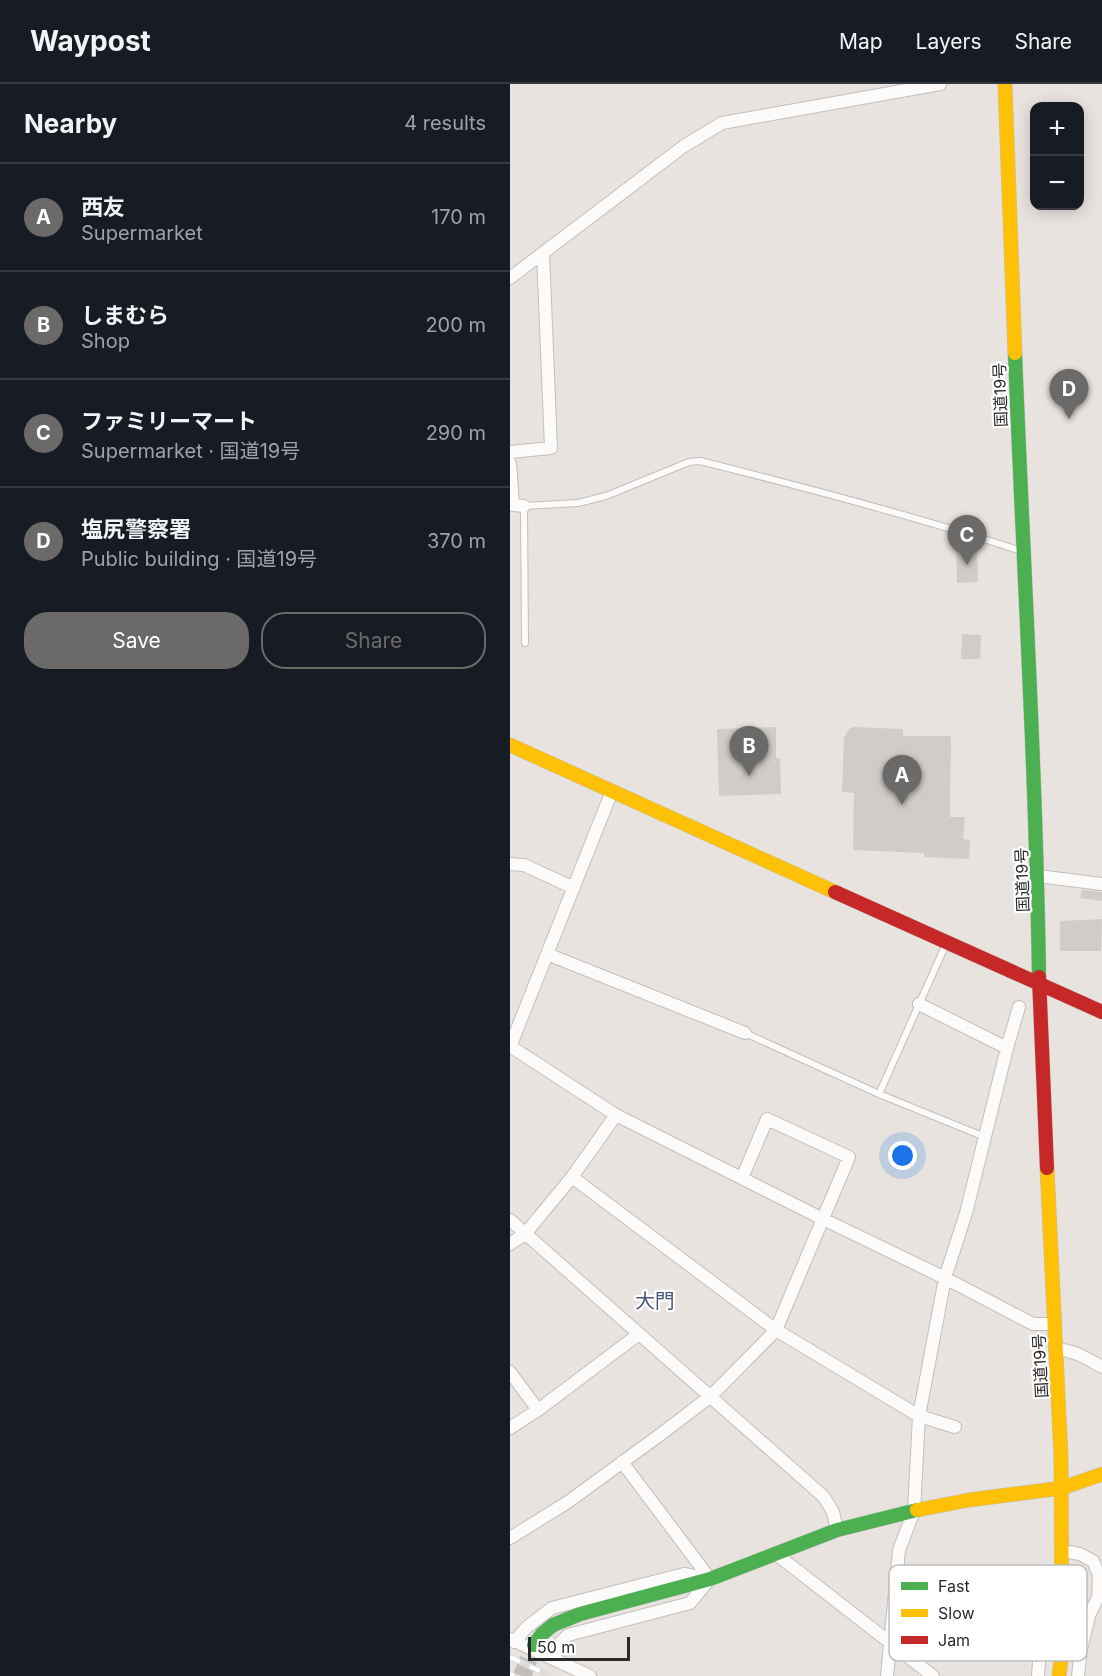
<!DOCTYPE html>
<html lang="en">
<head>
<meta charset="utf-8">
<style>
	:root { --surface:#171b24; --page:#20242c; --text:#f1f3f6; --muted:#9ea1a6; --line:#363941; --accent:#6c6a68 }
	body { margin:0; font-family:Inter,"Noto Sans JP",sans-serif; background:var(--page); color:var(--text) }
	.controls { position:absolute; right:18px; top:18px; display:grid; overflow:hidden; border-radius:12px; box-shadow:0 3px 15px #0003 }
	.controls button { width:54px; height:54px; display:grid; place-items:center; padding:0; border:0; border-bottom:2px solid var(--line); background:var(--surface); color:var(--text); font:30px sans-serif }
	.scale { position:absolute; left:18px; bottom:15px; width:102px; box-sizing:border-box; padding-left:6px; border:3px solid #292929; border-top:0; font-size:16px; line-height:21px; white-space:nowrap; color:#292929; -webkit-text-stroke:4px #fff; paint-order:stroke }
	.you { position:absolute; left:393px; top:1072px; width:21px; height:21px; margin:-15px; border:4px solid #fff; border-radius:50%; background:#1a73e8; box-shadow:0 0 0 9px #1a73e833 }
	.badge { display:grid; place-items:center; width:39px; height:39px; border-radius:50%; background:var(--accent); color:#fff; font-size:20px; font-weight:700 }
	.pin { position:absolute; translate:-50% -50px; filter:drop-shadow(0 2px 3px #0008) }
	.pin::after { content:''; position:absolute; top:32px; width:21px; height:18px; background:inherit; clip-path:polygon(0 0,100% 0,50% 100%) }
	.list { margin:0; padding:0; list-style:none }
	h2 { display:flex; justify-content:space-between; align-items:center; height:78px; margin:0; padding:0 24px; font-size:26px }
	h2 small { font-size:20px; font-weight:400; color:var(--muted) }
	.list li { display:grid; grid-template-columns:39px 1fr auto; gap:18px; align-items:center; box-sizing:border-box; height:108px; padding:0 24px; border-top:2px solid var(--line) }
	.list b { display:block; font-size:22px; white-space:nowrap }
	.list p { margin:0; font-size:20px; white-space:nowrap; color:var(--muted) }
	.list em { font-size:20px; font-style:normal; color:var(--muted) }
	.actions { display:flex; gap:12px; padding:18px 24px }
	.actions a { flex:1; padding:14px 0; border:2px solid var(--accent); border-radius:24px; text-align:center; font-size:21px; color:var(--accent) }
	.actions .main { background:var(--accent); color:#fff }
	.map { position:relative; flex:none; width:592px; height:1592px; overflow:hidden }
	header { display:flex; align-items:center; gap:36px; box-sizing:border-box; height:84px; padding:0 30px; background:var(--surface); border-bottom:2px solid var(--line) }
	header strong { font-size:28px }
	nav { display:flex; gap:33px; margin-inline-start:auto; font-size:21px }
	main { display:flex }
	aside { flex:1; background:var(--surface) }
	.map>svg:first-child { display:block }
</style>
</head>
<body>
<header>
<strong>Waypost</strong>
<nav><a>Map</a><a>Layers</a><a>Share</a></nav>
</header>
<main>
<aside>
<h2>Nearby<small>4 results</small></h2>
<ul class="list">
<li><span class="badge">A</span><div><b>西友</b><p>Supermarket</p></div><em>170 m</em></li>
<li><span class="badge">B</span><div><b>しまむら</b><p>Shop</p></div><em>200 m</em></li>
<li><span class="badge">C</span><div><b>ファミリーマート</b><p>Supermarket · 国道19号</p></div><em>290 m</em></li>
<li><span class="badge">D</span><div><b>塩尻警察署</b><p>Public building · 国道19号</p></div><em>370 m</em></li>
</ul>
<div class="actions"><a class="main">Save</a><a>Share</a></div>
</aside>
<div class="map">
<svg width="592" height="1592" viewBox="0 0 592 1592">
	<rect width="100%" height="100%" fill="#e8e3de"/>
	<path fill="#d0cdc9" d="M 446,454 L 463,459 L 463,463 L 467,463 L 468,498 L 447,499 Z
		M 452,550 L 471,551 L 470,575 L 451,575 Z
		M 266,643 L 266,674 L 270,674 L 271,710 L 209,712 L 207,645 Z
		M 343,643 L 393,645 L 393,652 L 441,652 L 440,733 L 455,733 L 453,755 L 460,756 L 459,775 L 414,773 L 414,769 L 343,766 L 344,709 L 332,708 L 334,654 L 339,645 Z
		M 572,806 L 592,808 L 592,817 L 570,814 Z
		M 592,835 L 591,867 L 550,867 L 550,837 Z"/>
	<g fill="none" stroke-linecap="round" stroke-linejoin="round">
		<path stroke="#c2beba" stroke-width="18" stroke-dasharray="18 9" stroke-linecap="butt" d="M 12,1592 L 24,1561"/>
		<defs>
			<path id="lane" d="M 15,559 L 14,422 L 68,419 L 96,412 L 179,378 L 190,377 C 298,404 405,432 511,467
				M 235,949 L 369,1010 L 475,1053
				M 369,1010 L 436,860"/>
			<path id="street" d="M 0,194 L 174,62 L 212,39 L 430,0
				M 0,368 L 41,364 L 33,169
				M 0,379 L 3,421 L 14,422
				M 0,780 L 14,781 L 64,804
				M 528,792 L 592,800
				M 37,870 L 235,949
				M 409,920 L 497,964
				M 0,962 L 106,1031 L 313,1135 L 435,1194 L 523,1240 L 544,1240
				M 0,963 L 102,707
				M 62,1093 L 266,1246 L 409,1332 L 445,1343
				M 0,1136 L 314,1413 L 323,1428 L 327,1446
				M 0,1160 L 15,1150 L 62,1093 L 106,1031
				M 545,1265 C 564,1266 576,1274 592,1283
				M 0,1288 L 28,1326
				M 0,1344 L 28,1326 L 129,1250
				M 112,1378 L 200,1495
				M 0,1454 L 58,1418 L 151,1350 L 201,1312 L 266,1246 L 339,1073 L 257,1035 L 232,1094
				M 553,1467 L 570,1470 L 583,1477 L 589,1491 L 588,1513 L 579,1532 L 571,1565 L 568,1592
				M 266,1470 L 423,1592
				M 0,1555 L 80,1592
				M 4,1558 L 17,1543 L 42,1524 L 174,1490 L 195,1494
				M 43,1574 L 50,1559 L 58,1551 L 180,1519 L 199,1496
				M 377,1592 L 389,1466 L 404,1427 L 409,1332 L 435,1194 L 456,1129 L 497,964 L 509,923
				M 528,1592 L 535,1499 L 552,1491"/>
			<path id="fast" d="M 505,269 C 513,477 526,685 529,893
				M 24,1561 L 32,1550 L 43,1541 L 70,1530 L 200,1495 L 327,1446 L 407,1426"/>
			<path id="slow" d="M 495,0 L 505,269
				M 0,661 L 325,808
				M 537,1084 L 551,1373 L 552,1567 L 549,1592
				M 407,1426 L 459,1416 L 552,1404 L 592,1390"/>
			<path id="jam" d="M 325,808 L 592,928
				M 529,893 L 537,1084"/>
		</defs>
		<use href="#lane" stroke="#c1bfbf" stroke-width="8"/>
		<use href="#street" stroke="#c1bfbf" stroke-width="14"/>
		<use href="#fast" stroke="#c1bfbf" stroke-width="15"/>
		<use href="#slow" stroke="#c1bfbf" stroke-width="15"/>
		<use href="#jam" stroke="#c1bfbf" stroke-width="15"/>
		<use href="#lane" stroke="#fcfbfa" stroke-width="6"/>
		<use href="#street" stroke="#fcfbfa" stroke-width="12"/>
		<use href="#fast" stroke="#4caf50" stroke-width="14"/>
		<use href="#slow" stroke="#ffc107" stroke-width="14"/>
		<use href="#jam" stroke="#c62828" stroke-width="14"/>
		<defs>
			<path id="rail" d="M 0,1573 L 40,1592
				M 0,1590 L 4,1592"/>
		</defs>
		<use href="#rail" stroke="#dddcdd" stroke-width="6"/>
		<use href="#rail" stroke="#fff" stroke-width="4" stroke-dasharray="11" stroke-linecap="butt"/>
	</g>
	<g text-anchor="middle" stroke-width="4.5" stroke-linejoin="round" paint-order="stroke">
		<g font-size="16" fill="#292929" stroke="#fff">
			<text transform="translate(490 311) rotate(-92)" y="6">国道19号</text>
			<text transform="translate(512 796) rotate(-92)" y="6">国道19号</text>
			<text transform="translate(530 1282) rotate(-93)" y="6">国道19号</text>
		</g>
		<g font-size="20" fill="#4b5577" stroke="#fff">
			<text x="145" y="1224">大門</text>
		</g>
	</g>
	<rect x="379" y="1481" width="198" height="96" rx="9" fill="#fff" stroke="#bfbfbf" stroke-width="1.5"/>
	<rect x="391" y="1498" width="27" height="8" fill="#4caf50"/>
	<rect x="391" y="1525" width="27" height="8" fill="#ffc107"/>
	<rect x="391" y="1552" width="27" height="8" fill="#c62828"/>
	<g font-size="16" fill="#292929">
		<text x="428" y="1508">Fast</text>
		<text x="428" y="1535">Slow</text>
		<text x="428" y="1562">Jam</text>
	</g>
</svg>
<div class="controls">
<button>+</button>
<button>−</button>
</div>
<div class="scale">50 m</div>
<div class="you"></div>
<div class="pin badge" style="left:392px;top:721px">A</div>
<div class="pin badge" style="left:239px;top:692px">B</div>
<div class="pin badge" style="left:457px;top:481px">C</div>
<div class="pin badge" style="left:559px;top:335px">D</div>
</div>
</main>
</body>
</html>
